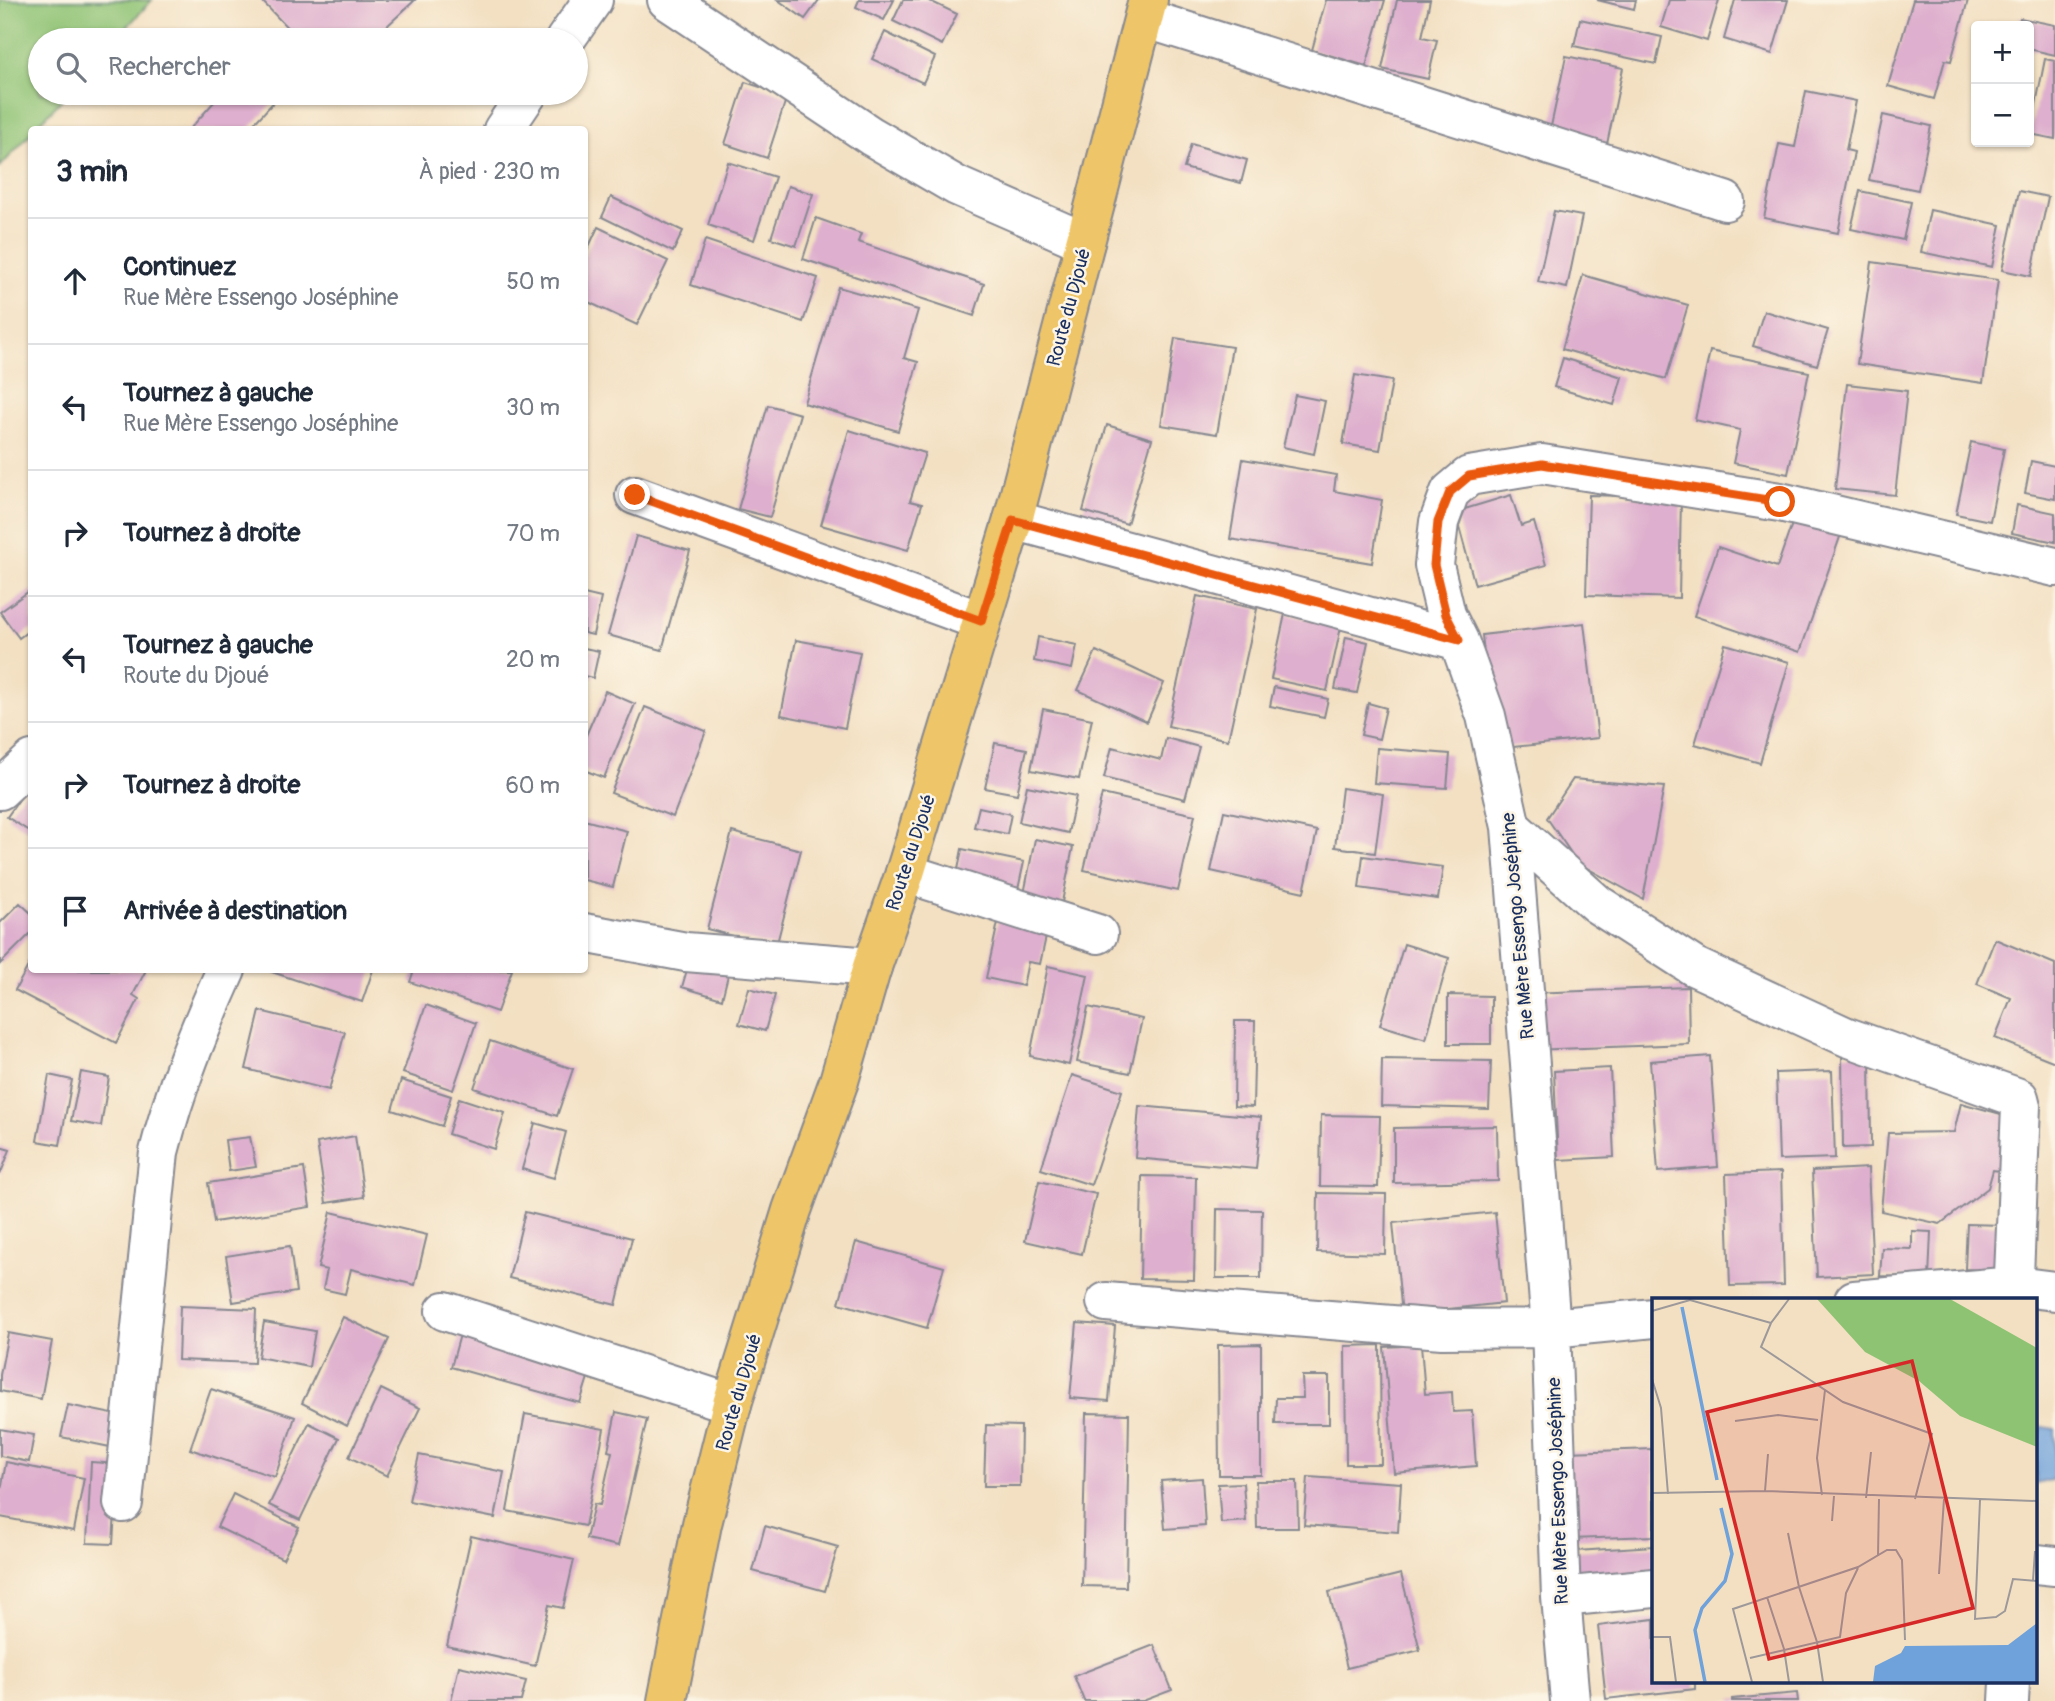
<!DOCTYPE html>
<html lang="fr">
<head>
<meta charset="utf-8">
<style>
	:root { --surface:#fff; --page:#f2f2f3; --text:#1f2937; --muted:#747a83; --line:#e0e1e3 }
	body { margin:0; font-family:Pangolin,sans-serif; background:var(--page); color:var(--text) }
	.controls { position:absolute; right:21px; top:21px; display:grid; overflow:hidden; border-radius:7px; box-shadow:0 2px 5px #0004 }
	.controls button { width:63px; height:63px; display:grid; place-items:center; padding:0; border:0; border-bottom:2px solid var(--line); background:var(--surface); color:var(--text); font:35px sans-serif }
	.stop { position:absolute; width:21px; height:21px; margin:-16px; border:5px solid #ea580c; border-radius:50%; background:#fff }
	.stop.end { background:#ea580c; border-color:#fff; box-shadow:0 2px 7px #0008 }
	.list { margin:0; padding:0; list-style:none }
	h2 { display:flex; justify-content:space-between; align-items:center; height:91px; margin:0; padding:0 28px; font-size:30px }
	h2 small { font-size:23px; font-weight:400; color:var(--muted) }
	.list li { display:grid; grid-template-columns:46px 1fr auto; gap:21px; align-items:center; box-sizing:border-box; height:126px; padding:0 28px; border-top:2px solid var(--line) }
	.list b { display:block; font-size:26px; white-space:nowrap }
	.list p { margin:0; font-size:23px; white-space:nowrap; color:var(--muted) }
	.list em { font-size:23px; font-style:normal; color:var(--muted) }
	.icon { flex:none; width:38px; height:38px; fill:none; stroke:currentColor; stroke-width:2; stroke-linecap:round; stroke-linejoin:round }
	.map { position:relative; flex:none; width:2055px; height:1701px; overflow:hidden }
	.search { position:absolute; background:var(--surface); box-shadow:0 2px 5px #0004; left:28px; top:28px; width:560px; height:77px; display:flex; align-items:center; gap:18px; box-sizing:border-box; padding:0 24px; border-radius:38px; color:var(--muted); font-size:26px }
	.panel { position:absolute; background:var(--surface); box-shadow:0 2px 5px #0004; left:28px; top:126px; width:560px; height:847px; border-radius:7px }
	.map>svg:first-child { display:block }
</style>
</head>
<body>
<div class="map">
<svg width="2055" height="1701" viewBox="0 0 2055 1701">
	<rect width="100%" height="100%" fill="#fcf5e5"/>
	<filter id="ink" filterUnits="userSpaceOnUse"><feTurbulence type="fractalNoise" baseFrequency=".0143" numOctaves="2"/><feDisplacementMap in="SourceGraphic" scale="14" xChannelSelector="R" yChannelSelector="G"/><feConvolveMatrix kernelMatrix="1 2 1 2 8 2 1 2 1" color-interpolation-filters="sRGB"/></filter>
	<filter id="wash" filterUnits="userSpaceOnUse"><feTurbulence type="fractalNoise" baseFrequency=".00686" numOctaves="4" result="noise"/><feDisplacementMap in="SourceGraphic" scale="28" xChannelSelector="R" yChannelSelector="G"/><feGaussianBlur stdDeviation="1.57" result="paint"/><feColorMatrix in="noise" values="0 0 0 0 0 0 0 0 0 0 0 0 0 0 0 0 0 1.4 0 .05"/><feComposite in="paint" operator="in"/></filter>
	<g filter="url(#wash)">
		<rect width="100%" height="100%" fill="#f3e0c2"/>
		<path fill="#8fc374" stroke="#557969" stroke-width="2" d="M 0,0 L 152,0 L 115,40 L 40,40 L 40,93 L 68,93 L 34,129 L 32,130 L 31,133 L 0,167 Z"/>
		<path fill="#6fa1da" stroke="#45689c" stroke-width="2" d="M 2042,1427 L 2055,1429 L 2055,1479 L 2036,1484 L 2036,1450 Z"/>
		<g id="blocks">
			<path fill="#deafce" d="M 261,0 L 415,0 L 372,40 L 362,40 L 355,32 L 346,40 L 299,40 Z
				M 778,0 L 819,0 L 805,19 Z
				M 859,0 L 894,0 L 884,20 L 856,7 Z
				M 903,0 L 928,0 L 957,14 L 942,45 L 893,21 Z
				M 1326,0 L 1385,0 L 1366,66 L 1312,50 Z
				M 1397,0 L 1430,0 L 1422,37 L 1437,40 L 1428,79 L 1382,69 Z
				M 1597,0 L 1636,0 L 1634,9 Z
				M 1669,0 L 1719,0 L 1707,41 L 1661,27 Z
				M 1735,0 L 1788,0 L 1772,54 L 1724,39 Z
				M 1913,0 L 1968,0 L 1951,61 L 1945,60 L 1934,99 L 1888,86 Z
				M 2020,18 L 2055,25 L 2055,55 L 2029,49 L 2029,26 L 2018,26 Z
				M 1580,19 L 1662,37 L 1656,64 L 1574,46 Z
				M 885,32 L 935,57 L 923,83 L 872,59 Z
				M 1566,56 L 1623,68 L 1607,144 L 1550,131 Z
				M 2045,59 L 2055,61 L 2055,139 L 2030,134 Z
				M 745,82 L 787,96 L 767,158 L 725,144 Z
				M 1806,91 L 1856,101 L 1846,150 L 1854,152 L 1838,233 L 1764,218 L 1779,144 L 1795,147 Z
				M 222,93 L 282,93 L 248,130 L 189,130 Z
				M 1883,115 L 1931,126 L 1918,190 L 1869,180 Z
				M 1191,144 L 1247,160 L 1241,183 L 1184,168 Z
				M 728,162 L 775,177 L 754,240 L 708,225 Z
				M 788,186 L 813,194 L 796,246 L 771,238 Z
				M 1860,191 L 1911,202 L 1903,240 L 1851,229 Z
				M 2019,191 L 2048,197 L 2031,276 L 2002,270 Z
				M 611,197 L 683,231 L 673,252 L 602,217 Z
				M 1930,210 L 2001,225 L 1992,267 L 1921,252 Z
				M 1554,211 L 1582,216 L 1567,288 L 1538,282 Z
				M 816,218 L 861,234 L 858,242 L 984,284 L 974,316 L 803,259 Z
				M 598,227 L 668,261 L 637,325 L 584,300 L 584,257 Z
				M 705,240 L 818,278 L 803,322 L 691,285 Z
				M 1872,262 L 1998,280 L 1983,383 L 1857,364 Z
				M 1583,275 L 1688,305 L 1666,379 L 1562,349 Z
				M 838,287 L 918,310 L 904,358 L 918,362 L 898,431 L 804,403 Z
				M 1764,311 L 1828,330 L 1817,365 L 1753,346 Z
				M 1175,338 L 1232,347 L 1217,434 L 1161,425 Z
				M 1710,351 L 1809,372 L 1788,474 L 1733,463 L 1740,430 L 1695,420 Z
				M 1563,358 L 1622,377 L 1614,405 L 1554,387 Z
				M 1355,375 L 1392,381 L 1380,450 L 1343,444 Z
				M 1847,384 L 1907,391 L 1895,495 L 1835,489 Z
				M 1295,395 L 1325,401 L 1314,454 L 1283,447 Z
				M 768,405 L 800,414 L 770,517 L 738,509 Z
				M 1107,425 L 1152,439 L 1127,524 L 1083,511 Z
				M 849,430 L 925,453 L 910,501 L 922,504 L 908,550 L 821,525 Z
				M 1971,442 L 2004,449 L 1990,521 L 1956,514 Z
				M 1243,459 L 1336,475 L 1334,491 L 1382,500 L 1372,563 L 1230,539 Z
				M 2031,461 L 2055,466 L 2055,499 L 2025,493 Z
				M 1511,495 L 1521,526 L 1534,522 L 1546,565 L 1475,585 L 1455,512 Z
				M 1589,495 L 1681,498 L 1679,598 L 1586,595 Z
				M 2017,505 L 2055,513 L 2055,542 L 2012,533 Z
				M 1794,518 L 1841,534 L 1800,652 L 1694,616 L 1718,547 L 1777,567 Z
				M 636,536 L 690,551 L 662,650 L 608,635 Z
				M 32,589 L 32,628 L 19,638 L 0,612 Z
				M 584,594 L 601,598 L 593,635 L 584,633 Z
				M 1197,596 L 1257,609 L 1228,740 L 1168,726 Z
				M 1285,614 L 1341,627 L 1327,691 L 1271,679 Z
				M 1584,623 L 1598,738 L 1495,749 L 1482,635 Z
				M 1038,637 L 1077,645 L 1072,669 L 1034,661 Z
				M 1346,637 L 1368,642 L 1357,693 L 1335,689 Z
				M 796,640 L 860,652 L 845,728 L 781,715 Z
				M 1725,644 L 1789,662 L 1760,763 L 1695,744 Z
				M 584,648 L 599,651 L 593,678 L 584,676 Z
				M 1096,651 L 1164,683 L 1147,722 L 1078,690 Z
				M 1274,687 L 1328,699 L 1324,717 L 1270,706 Z
				M 605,691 L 635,704 L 604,778 L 584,770 L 584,740 Z
				M 1368,703 L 1386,708 L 1379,739 L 1361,735 Z
				M 645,707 L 706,731 L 673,817 L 611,793 Z
				M 1043,709 L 1092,719 L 1079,779 L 1031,770 Z
				M 1166,738 L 1199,747 L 1185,799 L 1104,778 L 1112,747 L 1161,760 Z
				M 995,743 L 1027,749 L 1017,794 L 985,788 Z
				M 1377,748 L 1450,754 L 1447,788 L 1374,783 Z
				M 1573,779 L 1664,787 L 1643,899 L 1578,863 L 1547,818 Z
				M 32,781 L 32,833 L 7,817 Z
				M 1027,786 L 1076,796 L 1068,833 L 1019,822 Z
				M 1342,788 L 1383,794 L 1375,853 L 1335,847 Z
				M 1102,794 L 1195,815 L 1178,891 L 1084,870 Z
				M 979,807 L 1011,814 L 1007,834 L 974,827 Z
				M 1224,811 L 1317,831 L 1304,892 L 1211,871 Z
				M 584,820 L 627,831 L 613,887 L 584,880 Z
				M 732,832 L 801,850 L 776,947 L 707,929 Z
				M 1035,839 L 1073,847 L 1061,907 L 1023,899 Z
				M 962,849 L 1024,862 L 1017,894 L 956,880 Z
				M 1363,856 L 1443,867 L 1438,899 L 1359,888 Z
				M 20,903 L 32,914 L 32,932 L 0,964 L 0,923 Z
				M 1000,913 L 1049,923 L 1040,964 L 1028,962 L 1023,986 L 986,978 Z
				M 1995,939 L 2055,964 L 2055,1062 L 1995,1038 L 2011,998 L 1977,984 Z
				M 1404,944 L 1449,958 L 1426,1039 L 1380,1025 Z
				M 32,959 L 32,970 L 146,970 L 133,995 L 139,999 L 116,1043 L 15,990 Z
				M 689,963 L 728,975 L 722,999 L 682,987 Z
				M 1048,966 L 1088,975 L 1069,1065 L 1030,1056 Z
				M 266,970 L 373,970 L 362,1002 Z
				M 414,970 L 512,970 L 497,1012 L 410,982 Z
				M 1688,987 L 1689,1044 L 1531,1050 L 1530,993 Z
				M 749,988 L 775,995 L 765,1031 L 739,1024 Z
				M 1448,995 L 1491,996 L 1491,1044 L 1448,1044 Z
				M 426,1005 L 476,1023 L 453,1090 L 403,1073 Z
				M 1088,1007 L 1142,1019 L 1130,1073 L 1077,1062 Z
				M 260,1011 L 345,1032 L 329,1090 L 246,1069 Z
				M 1235,1021 L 1255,1021 L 1253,1107 L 1234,1106 Z
				M 490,1041 L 573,1069 L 557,1116 L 474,1088 Z
				M 1870,1053 L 1871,1147 L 1843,1148 L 1842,1054 Z
				M 1710,1056 L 1718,1167 L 1658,1172 L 1650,1061 Z
				M 1382,1059 L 1491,1061 L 1489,1109 L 1381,1106 Z
				M 1610,1068 L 1614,1157 L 1558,1160 L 1554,1071 Z
				M 1832,1071 L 1835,1158 L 1779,1160 L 1776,1073 Z
				M 81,1072 L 109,1077 L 101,1126 L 71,1121 Z
				M 49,1075 L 72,1080 L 60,1145 L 37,1141 Z
				M 1072,1075 L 1122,1091 L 1091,1185 L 1041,1169 Z
				M 401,1080 L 451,1096 L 442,1126 L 392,1110 Z
				M 459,1098 L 505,1113 L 494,1149 L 448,1134 Z
				M 1961,1103 L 2008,1116 L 2000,1171 L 1993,1170 L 1988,1188 L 1940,1224 L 1881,1211 L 1888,1133 L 1954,1132 Z
				M 1139,1106 L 1261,1117 L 1256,1169 L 1135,1158 Z
				M 1321,1115 L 1380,1116 L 1378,1187 L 1320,1186 Z
				M 535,1123 L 566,1132 L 554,1178 L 522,1169 Z
				M 1497,1126 L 1498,1181 L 1394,1183 L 1394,1128 Z
				M 355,1136 L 364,1197 L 326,1203 L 317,1143 Z
				M 250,1137 L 256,1167 L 229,1171 L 225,1140 Z
				M 0,1147 L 10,1150 L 0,1175 Z
				M 304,1168 L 310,1207 L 214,1222 L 208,1183 Z
				M 1868,1168 L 1873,1274 L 1817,1277 L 1812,1171 Z
				M 1781,1172 L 1784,1285 L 1730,1286 L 1726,1174 Z
				M 1142,1176 L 1196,1177 L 1194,1280 L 1140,1279 Z
				M 1039,1181 L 1096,1194 L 1082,1254 L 1025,1241 Z
				M 1318,1193 L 1386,1194 L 1385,1254 L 1317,1252 Z
				M 1217,1209 L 1262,1210 L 1261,1278 L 1216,1278 Z
				M 331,1212 L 427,1235 L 415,1285 L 351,1269 L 345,1294 L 323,1289 L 327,1270 L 318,1268 Z
				M 525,1212 L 632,1238 L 616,1305 L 509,1278 Z
				M 1495,1212 L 1504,1303 L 1402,1314 L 1393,1223 Z
				M 1967,1224 L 2003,1225 L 2002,1271 L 1965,1269 Z
				M 1912,1231 L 1931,1232 L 1929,1278 L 1880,1276 L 1882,1248 L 1912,1249 Z
				M 856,1242 L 944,1267 L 927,1328 L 839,1303 Z
				M 290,1246 L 296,1292 L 233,1302 L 226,1256 Z
				M 180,1306 L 256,1309 L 254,1363 L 178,1360 Z
				M 343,1317 L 389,1339 L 347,1426 L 302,1403 Z
				M 264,1322 L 315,1331 L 309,1367 L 258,1357 Z
				M 1077,1323 L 1115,1326 L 1109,1401 L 1070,1398 Z
				M 461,1331 L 591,1368 L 580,1403 L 451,1367 Z
				M 8,1333 L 52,1341 L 41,1399 L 0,1391 L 0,1375 Z
				M 1261,1344 L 1261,1475 L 1219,1475 L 1218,1345 Z
				M 1380,1345 L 1381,1464 L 1346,1464 L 1345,1346 Z
				M 1421,1345 L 1425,1394 L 1452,1392 L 1453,1412 L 1472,1411 L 1476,1466 L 1394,1473 L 1384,1347 Z
				M 1302,1376 L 1329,1376 L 1329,1424 L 1275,1424 L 1276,1398 L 1303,1398 Z
				M 211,1389 L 295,1417 L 275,1477 L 190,1449 Z
				M 381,1389 L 420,1408 L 387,1476 L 349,1457 Z
				M 68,1405 L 122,1416 L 115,1448 L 61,1437 Z
				M 616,1412 L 647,1419 L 618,1546 L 586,1539 L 594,1504 L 600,1505 L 612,1452 L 608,1451 Z
				M 1086,1413 L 1129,1414 L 1126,1587 L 1082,1586 Z
				M 525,1414 L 604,1429 L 585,1526 L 507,1511 Z
				M 309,1423 L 339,1438 L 300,1520 L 269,1505 Z
				M 986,1425 L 1021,1426 L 1020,1486 L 984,1486 Z
				M 0,1429 L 34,1435 L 29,1462 L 0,1456 Z
				M 1654,1449 L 1654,1536 L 1570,1539 L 1567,1452 Z
				M 419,1455 L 504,1472 L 495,1518 L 409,1501 Z
				M 6,1462 L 84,1478 L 74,1531 L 0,1517 L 0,1496 Z
				M 91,1462 L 118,1464 L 113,1544 L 87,1543 Z
				M 1308,1477 L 1401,1483 L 1398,1532 L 1304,1525 Z
				M 1202,1478 L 1205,1526 L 1165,1529 L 1161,1481 Z
				M 1256,1481 L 1297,1481 L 1298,1528 L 1257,1528 Z
				M 1243,1483 L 1246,1521 L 1221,1523 L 1218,1484 Z
				M 233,1494 L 299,1527 L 283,1559 L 217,1527 Z
				M 765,1526 L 838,1547 L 825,1591 L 753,1571 Z
				M 471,1536 L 574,1560 L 563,1608 L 549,1605 L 535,1666 L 447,1646 Z
				M 1654,1546 L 1654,1574 L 1563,1580 L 1561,1552 Z
				M 1401,1574 L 1420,1650 L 1347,1668 L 1329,1592 Z
				M 1654,1619 L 1654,1682 L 1695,1682 L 1695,1689 L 1606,1699 L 1598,1626 Z
				M 1154,1645 L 1172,1690 L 1143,1701 L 1084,1701 L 1074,1676 Z
				M 459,1666 L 526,1681 L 521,1701 L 451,1701 Z
				M 1797,1693 L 1798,1701 L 1732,1701 L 1732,1699 Z"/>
		</g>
	</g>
	<g filter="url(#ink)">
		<use href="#blocks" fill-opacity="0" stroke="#878890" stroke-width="2"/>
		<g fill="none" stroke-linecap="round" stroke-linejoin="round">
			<defs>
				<path id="minor" d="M 667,0 L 871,136 L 957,186 L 1085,242
					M 1144,18 L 1725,201
					M 565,40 L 593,0
					M 503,130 L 528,93
					M 635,495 L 981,621
					M 1013,520 L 1459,641
					M 0,790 L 32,760
					M 1511,827 L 1597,904 L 1693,966 L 1847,1037 L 2019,1098 L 2021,1106 L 2013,1300
					M 905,873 L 1098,934
					M 584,933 L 686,952 L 872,967
					M 1854,1300 L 2014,1286 L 2055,1291
					M 1106,1302 L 1442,1329 L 1551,1328 L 1654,1318
					M 445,1311 L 732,1404
					M 123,1503 L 159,1152 C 175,1088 199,1030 226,970
					M 2036,1564 L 2055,1566
					M 1561,1597 L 1654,1588
					M 1570,1701 L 1561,1597 L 1551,1328 L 1511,827 L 1486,716 L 1459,641 L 1446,615 L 1434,565 L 1439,522 L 1450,492 L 1469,476 L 1542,464 L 1780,502 L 2055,567
					M 2009,1701 L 2010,1682"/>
				<path id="primary" d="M 667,1701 L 702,1524 L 732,1404 L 792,1210 L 839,1081 L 872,967 L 905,873 L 1013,520 L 1148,0"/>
			</defs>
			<use href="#minor" stroke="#878890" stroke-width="42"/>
			<use href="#primary" stroke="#878890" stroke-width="42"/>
			<use href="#minor" stroke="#fff" stroke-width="38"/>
			<use href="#primary" stroke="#eec569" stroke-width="38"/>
		</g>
	</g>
	<g fill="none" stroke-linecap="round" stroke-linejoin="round" filter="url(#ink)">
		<path stroke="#ea580c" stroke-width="9" d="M 635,495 L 981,621 L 1013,520 L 1459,640 L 1446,615 L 1434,565 L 1438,522 L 1450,492 L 1469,476 L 1542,464 L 1780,502"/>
	</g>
	<g text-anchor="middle" stroke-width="5" stroke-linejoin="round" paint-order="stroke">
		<g font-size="19" fill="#1b2f5e" stroke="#fcf5e5">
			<text transform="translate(1068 307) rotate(-75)" y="7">Route du Djoué</text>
			<text transform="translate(910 852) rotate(-72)" y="7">Route du Djoué</text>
			<text transform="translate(1517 926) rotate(-95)" y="7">Rue Mère Essengo Joséphine</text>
			<text transform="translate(738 1392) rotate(-74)" y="7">Route du Djoué</text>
			<text transform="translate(1557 1491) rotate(-92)" y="7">Rue Mère Essengo Joséphine</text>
		</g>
	</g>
	<g transform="translate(1652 1298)">
		<rect width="385" height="385" fill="#f3e0c2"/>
		<path d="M 165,1 L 298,1 L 385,50 L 385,149 L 308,118 L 267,83 L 213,54 Z" fill="#8fc374"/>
		<path d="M 385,325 L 385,384 L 221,384 L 223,368 L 249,355 L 253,348 L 356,347 Z" fill="#6fa1da"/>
		<path fill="none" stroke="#6fa1da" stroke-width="3.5" d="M 30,9 L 65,182M 53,384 L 43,332 L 50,310 L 73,283 L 80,256 L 69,210"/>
		<path fill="none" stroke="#9d999a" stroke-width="2" d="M 137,1 L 119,25 L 109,49 L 191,104 L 280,136 L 263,201M 0,13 L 38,2 L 119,25M 0,81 L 9,110 L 16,196M 83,123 L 126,117 L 166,122M 113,193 L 116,156M 0,195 L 113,193 L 385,203M 170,197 L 165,160 L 173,92M 214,200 L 219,154M 328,202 L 323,321 L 344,319 L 353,313 L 361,281 L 385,283M 180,223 L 182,198M 136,235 L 147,289 L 165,344 L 171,384M 226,258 L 227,201M 287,276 L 292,201M 381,282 L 383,253M 115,299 L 132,351 L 137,384M 0,339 L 18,339 L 24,384M 98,360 L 188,339 L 194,295 L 206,270M 100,384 L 81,311 L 206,269 L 235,252 L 244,252 L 250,262 L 253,342"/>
		<path fill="#d62828" fill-opacity="0.15" stroke="#d62828" stroke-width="3.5" d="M 260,63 L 321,310 L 117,361 L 55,114 Z"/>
		<rect width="385" height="385" fill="none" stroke="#1b2f5e" stroke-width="3.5"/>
	</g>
</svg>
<div class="controls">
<button>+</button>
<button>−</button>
</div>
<div class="stop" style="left:1780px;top:502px"></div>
<div class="stop end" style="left:635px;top:495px"></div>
<div class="search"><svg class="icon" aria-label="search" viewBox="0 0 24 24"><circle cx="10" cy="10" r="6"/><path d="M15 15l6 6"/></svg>Rechercher</div>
<section class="panel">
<h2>3 min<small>À pied · 230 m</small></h2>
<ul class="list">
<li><svg class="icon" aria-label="ahead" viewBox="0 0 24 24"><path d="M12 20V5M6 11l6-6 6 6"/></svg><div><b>Continuez</b><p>Rue Mère Essengo Joséphine</p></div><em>50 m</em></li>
<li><svg class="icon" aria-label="left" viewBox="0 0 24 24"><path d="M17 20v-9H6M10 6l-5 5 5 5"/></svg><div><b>Tournez à gauche</b><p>Rue Mère Essengo Joséphine</p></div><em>30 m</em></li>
<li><svg class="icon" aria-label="right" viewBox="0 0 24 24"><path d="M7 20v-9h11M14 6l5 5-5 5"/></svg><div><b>Tournez à droite</b></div><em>70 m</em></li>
<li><svg class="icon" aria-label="left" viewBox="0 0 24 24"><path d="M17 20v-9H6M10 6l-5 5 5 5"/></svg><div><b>Tournez à gauche</b><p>Route du Djoué</p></div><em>20 m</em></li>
<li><svg class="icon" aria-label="right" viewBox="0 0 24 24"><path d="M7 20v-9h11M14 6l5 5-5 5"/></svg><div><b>Tournez à droite</b></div><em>60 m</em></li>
<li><svg class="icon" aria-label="arrive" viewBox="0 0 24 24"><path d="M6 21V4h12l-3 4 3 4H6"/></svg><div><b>Arrivée à destination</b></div></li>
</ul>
</section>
</div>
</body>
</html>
